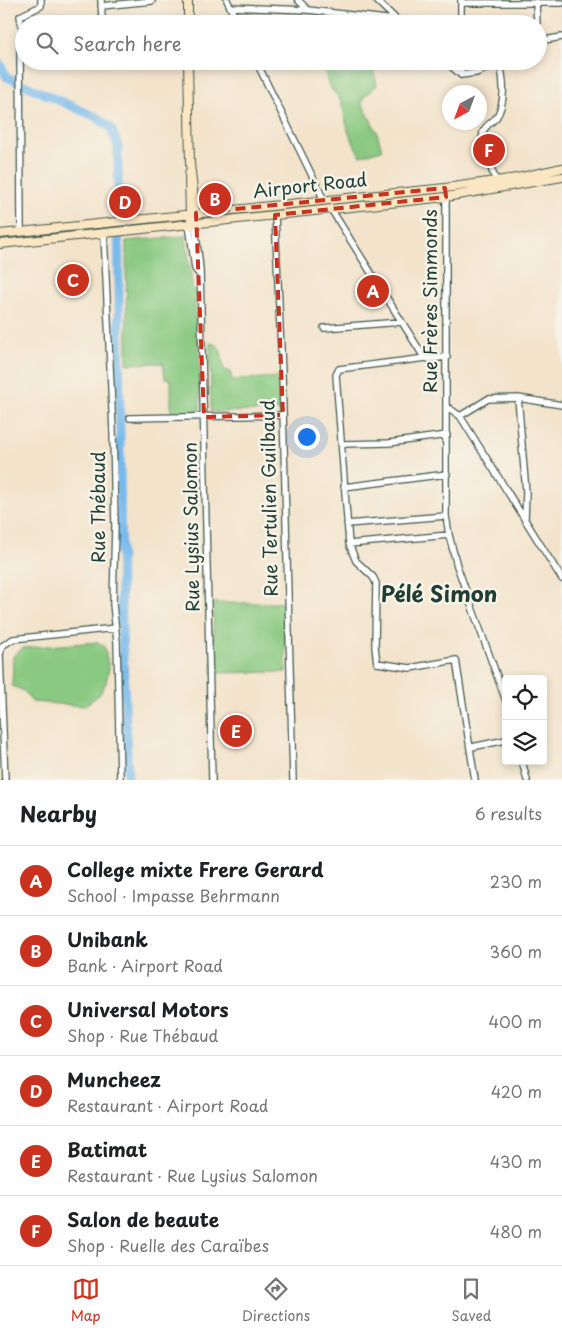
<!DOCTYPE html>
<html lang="en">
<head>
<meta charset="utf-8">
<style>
	:root { --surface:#fff; --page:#f2f2f2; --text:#202124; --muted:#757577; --line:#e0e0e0; --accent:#c8321e }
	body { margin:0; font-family:"Playpen Sans",sans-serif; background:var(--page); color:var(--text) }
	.controls { position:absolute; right:15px; bottom:15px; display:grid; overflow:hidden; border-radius:5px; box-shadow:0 2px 8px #0003 }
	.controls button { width:45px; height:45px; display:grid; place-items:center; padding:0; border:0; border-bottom:1px solid var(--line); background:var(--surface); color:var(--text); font:25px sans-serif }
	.compass { position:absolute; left:442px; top:85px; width:45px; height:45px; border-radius:50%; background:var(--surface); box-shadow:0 2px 8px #0003; rotate:221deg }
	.you { position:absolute; left:306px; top:436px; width:18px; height:18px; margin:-12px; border:4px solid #fff; border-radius:50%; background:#1a73e8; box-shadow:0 0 0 8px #1a73e833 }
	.badge { display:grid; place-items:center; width:32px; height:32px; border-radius:50%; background:var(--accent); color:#fff; font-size:16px; font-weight:700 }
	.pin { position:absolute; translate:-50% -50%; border:2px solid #fff; box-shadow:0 1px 5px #0006 }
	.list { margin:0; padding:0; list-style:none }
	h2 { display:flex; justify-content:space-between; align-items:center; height:65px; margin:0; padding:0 20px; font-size:21px }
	h2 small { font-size:16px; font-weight:400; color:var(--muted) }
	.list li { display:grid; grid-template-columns:32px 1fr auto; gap:15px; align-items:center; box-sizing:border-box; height:70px; padding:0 20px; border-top:1px solid var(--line) }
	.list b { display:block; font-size:19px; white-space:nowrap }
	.list p { margin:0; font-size:16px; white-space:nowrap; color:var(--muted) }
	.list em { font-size:16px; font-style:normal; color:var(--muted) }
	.icon { flex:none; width:28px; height:28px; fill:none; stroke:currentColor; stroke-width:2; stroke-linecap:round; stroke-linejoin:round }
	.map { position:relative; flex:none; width:562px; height:780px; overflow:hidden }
	.search { position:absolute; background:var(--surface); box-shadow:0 2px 8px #0003; left:15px; right:15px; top:15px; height:55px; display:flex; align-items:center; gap:12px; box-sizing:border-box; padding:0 18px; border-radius:28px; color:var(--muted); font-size:19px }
	.sheet { height:485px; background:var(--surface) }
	nav { display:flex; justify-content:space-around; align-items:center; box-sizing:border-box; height:70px; border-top:1px solid var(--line); background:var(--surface); font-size:14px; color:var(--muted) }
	nav a { display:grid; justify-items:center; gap:2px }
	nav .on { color:var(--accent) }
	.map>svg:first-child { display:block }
</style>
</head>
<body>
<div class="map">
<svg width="562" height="780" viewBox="0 0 562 780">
	<rect width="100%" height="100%" fill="#f7f3e8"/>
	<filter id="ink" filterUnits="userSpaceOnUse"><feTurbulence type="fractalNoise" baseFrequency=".02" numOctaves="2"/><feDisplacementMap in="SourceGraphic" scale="10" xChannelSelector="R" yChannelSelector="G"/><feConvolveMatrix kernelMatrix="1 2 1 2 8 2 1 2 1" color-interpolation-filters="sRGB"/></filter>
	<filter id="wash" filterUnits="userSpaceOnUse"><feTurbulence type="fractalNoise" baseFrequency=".0096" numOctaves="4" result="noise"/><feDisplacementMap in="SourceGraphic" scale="20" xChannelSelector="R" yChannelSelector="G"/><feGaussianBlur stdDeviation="1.12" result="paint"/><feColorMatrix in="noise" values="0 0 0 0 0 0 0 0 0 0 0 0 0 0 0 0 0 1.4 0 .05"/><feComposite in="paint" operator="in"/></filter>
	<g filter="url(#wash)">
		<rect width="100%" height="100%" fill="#f3e3cb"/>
		<path fill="#89c981" stroke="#54835a" d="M 247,14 L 356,17 L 357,24 L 248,24 L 245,15 Z
			M 321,61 L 371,61 L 377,85 L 363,98 L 362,103 L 377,132 L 382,150 L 360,156 L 349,134 L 341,101 L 329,86 Z
			M 186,236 L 199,337 L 200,414 L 171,414 L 171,380 L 165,378 L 163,363 L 127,364 L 126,241 Z
			M 210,343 L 217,345 L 221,351 L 224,370 L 230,371 L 232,380 L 279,377 L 280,411 L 211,412 Z
			M 214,603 L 284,603 L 286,672 L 212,673 Z
			M 98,642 L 104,646 L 109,668 L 106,683 L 100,694 L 84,706 L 32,702 L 24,691 L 12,686 L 13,656 L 23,648 Z"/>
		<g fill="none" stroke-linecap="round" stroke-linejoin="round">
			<path stroke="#77baed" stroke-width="9" d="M 0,64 L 7,77 L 96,117 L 111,128 L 118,146 L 121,605 L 128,780"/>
		</g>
	</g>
	<g filter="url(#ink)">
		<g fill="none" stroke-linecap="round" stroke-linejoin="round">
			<defs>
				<path id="street" d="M 227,0 L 238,24
					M 298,0 L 308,10
					M 376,0 L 401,24
					M 536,2 L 537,24
					M 461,3 L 562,3
					M 101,6 L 152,1
					M 230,7 L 308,10 L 395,20
					M 99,24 L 102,18 L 101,0
					M 461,24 L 461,0
					M 538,41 L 562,37
					M 256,61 L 324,200
					M 445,61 L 461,75
					M 461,61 L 461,75
					M 461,75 L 476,73 L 506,61
					M 496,181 C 492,170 480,143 483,132 C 485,126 492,122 496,118 C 506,103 504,80 500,64
					M 446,197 L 446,406 L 460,416 L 562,579
					M 331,209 L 422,354 L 428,359 L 447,357
					M 275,215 L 282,373 L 293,780
					M 189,224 L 195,269 L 199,274
					M 195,224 L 200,269 L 212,780
					M 21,232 L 20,43 L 24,39 L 20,16 L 41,6 L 41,0
					M 104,233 L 113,432 L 115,525 L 113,604 L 117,642 L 120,780
					M 324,328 L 401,322
					M 426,358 L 339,369 L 336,375 L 349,544 L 356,561 L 373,577 L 376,583 L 375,647 L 377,663 L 410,668 L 456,660 L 475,780
					M 518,398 L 526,492 L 525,520
					M 446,406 L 446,516 L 449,535 L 457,566 L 506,701
					M 460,416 L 488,399 L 518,398 L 562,405
					M 130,418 L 283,415
					M 342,444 L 389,443 L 447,435
					M 344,487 L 447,474
					M 347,524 L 446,516
					M 349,544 L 449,535
					M 472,747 L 506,740
					M 522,761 L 527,780
					M 5,780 L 0,655 L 2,646 L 13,639 L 116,628"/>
				<path id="secondary" d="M 188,0 L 188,24
					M 188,61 L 190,164 L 196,216
					M 189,174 L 190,217
					M 0,234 L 445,188 L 517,178 L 562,168
					M 0,244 L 446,197 L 562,177"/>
			</defs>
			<use href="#street" stroke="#3f564b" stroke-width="8"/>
			<use href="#secondary" stroke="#3f564b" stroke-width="10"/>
			<use href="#street" stroke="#fff" stroke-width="5.5"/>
			<use href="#secondary" stroke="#fbe6c4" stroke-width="8"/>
		</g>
	</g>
	<path fill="none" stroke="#c8321e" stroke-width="4" stroke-dasharray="10 6" stroke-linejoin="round" d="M 445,188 L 446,197 L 275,215 L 283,415 L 204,417 L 196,213 Z"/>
	<g text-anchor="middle" stroke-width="5" stroke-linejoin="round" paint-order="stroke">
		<g font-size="18" fill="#1f3d34" stroke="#f7f3e8">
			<text transform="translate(310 186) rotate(-6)" y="6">Airport Road</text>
			<text transform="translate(431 301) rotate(-90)" y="6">Rue Frères Simmonds</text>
			<text transform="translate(270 498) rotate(-91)" y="6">Rue Tertulien Guilbaud</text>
			<text transform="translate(99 507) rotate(-90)" y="6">Rue Thébaud</text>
			<text transform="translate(192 527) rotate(-91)" y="6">Rue Lysius Salomon</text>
		</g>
		<g font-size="22" font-weight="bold" fill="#1f3d34" stroke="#f7f3e8">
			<text x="439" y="602">Pélé Simon</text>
		</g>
	</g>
</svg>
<div class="controls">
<button><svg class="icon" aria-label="locate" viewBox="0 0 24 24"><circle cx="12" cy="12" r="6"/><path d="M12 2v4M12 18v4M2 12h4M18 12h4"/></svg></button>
<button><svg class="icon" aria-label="layers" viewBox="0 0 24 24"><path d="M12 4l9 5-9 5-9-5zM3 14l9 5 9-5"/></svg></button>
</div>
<svg class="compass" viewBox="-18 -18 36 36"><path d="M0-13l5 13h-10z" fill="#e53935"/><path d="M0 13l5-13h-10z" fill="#757577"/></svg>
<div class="you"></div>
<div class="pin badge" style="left:373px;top:291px">A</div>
<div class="pin badge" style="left:215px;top:199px">B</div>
<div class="pin badge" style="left:73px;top:280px">C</div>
<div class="pin badge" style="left:125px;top:202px">D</div>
<div class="pin badge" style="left:236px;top:731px">E</div>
<div class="pin badge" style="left:489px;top:150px">F</div>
<div class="search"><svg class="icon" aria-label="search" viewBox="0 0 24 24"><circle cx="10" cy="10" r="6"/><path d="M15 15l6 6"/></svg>Search here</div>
</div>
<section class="sheet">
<h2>Nearby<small>6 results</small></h2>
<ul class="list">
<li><span class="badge">A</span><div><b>College mixte Frere Gerard</b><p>School · Impasse Behrmann</p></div><em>230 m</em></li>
<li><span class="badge">B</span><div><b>Unibank</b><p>Bank · Airport Road</p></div><em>360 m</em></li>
<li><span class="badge">C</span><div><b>Universal Motors</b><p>Shop · Rue Thébaud</p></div><em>400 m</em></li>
<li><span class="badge">D</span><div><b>Muncheez</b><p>Restaurant · Airport Road</p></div><em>420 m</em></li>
<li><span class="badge">E</span><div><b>Batimat</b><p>Restaurant · Rue Lysius Salomon</p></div><em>430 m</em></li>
<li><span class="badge">F</span><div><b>Salon de beaute</b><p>Shop · Ruelle des Caraïbes</p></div><em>480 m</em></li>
</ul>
</section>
<nav>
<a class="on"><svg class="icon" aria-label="map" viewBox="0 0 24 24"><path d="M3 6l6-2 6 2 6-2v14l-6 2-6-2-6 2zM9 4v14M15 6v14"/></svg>Map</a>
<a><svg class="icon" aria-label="directions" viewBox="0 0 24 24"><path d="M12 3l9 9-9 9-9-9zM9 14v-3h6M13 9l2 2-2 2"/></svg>Directions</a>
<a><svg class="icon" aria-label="saved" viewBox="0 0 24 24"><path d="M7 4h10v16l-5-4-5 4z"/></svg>Saved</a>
</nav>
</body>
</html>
